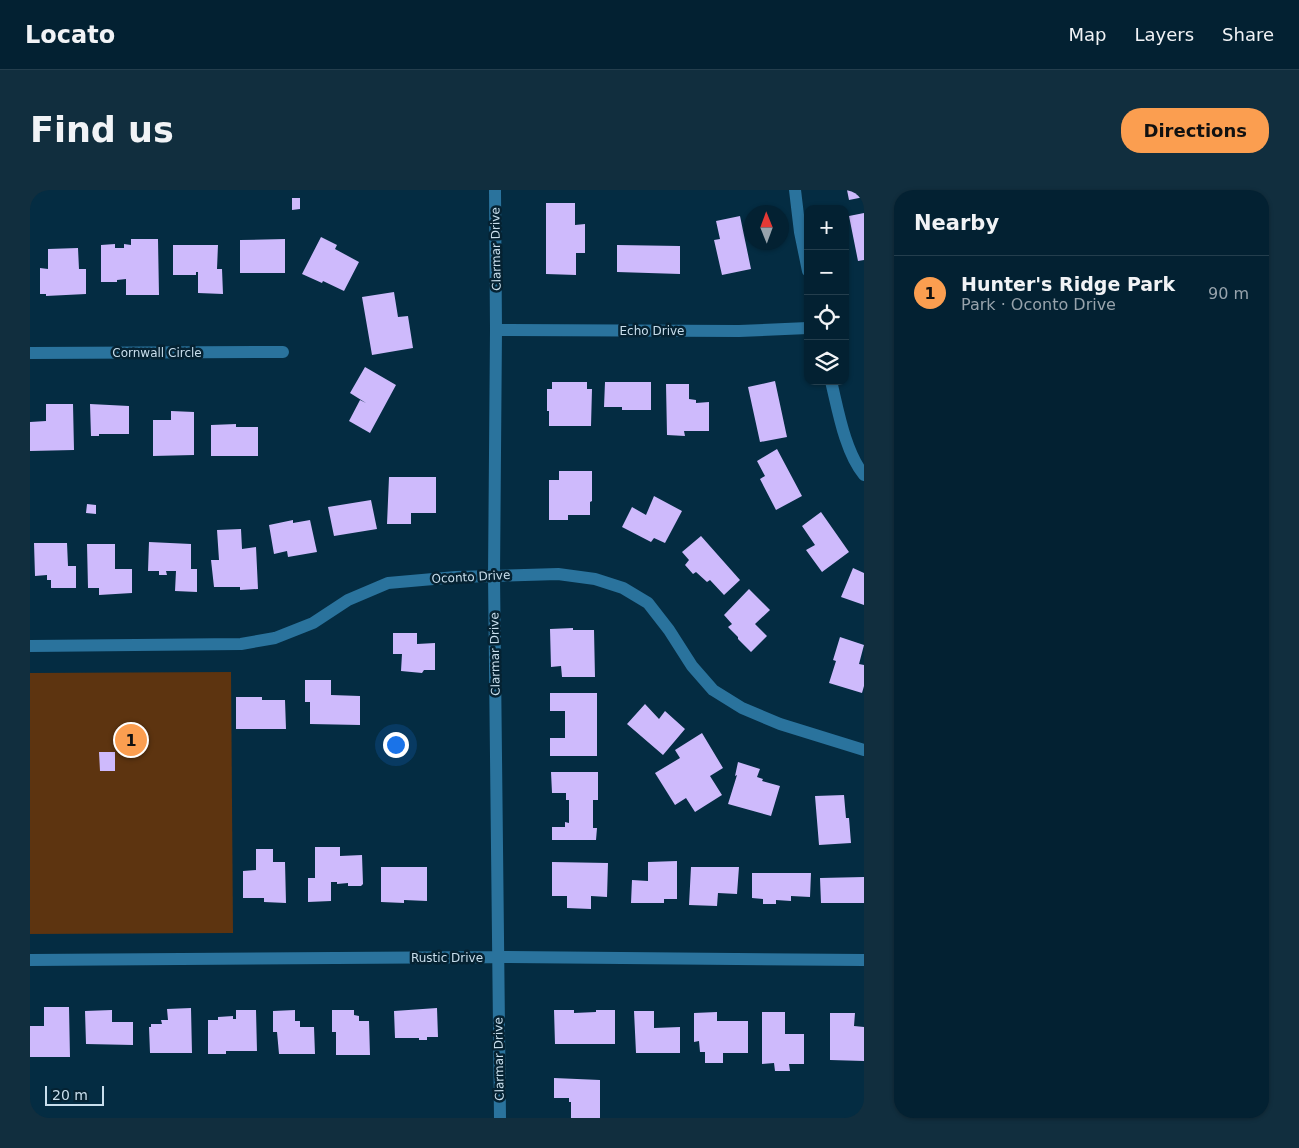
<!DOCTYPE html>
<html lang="en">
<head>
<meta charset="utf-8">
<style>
  body { margin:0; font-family:"DejaVu Sans",sans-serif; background:#112e3e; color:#f1f3f6 }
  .controls { position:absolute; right:15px; top:15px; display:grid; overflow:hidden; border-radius:10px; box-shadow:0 1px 4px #0004 }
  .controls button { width:45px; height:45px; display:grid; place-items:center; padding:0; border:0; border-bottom:1px solid #243e4d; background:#032132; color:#f1f3f6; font:25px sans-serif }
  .compass { position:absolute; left:714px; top:15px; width:45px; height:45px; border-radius:50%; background:#032132; box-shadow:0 1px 4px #0004; rotate:359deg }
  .scale { position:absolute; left:15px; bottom:12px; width:59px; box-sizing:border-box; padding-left:5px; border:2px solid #c9deec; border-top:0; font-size:14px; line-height:18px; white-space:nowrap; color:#c9deec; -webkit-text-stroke:4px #052232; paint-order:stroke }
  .you { position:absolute; left:365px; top:554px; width:18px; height:18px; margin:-12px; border:4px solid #fff; border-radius:50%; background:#1a73e8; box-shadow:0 0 0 8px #1a73e833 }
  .badge { display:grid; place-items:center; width:32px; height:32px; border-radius:50%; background:#fb9e50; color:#111; font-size:16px; font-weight:700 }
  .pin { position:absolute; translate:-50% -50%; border:2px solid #fff; box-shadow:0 1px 5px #0006 }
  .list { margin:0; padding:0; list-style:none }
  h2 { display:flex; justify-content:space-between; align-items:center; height:65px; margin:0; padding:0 20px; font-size:21px }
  h2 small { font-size:16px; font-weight:400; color:#97a3ac }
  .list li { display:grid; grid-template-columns:32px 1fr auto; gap:15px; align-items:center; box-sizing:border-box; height:75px; padding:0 20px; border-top:1px solid #243e4d }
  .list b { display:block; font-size:19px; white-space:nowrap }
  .list p { margin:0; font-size:16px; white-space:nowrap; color:#97a3ac }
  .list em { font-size:16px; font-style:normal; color:#97a3ac }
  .icon { flex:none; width:28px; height:28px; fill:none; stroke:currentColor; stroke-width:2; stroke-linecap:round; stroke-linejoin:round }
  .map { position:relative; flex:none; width:834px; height:928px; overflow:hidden; border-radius:20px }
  header { display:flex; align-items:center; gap:30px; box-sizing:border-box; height:70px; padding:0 25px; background:#032132; border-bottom:1px solid #243e4d }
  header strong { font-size:24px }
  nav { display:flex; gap:28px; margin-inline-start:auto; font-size:18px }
  .intro { display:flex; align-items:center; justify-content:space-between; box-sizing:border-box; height:120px; padding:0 30px }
  h1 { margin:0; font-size:35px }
  .button { padding:12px 22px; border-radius:20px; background:#fb9e50; color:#111; font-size:18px; font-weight:700 }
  main { display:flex; gap:30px; padding:0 30px }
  aside { flex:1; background:#032132; border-radius:20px; box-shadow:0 1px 4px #0004 }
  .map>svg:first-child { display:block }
  .green { fill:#5d3410 }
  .building { fill:#cebafc }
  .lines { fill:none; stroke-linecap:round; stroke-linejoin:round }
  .minor { stroke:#2a739d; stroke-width:12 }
  .labels { text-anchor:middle; stroke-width:5; stroke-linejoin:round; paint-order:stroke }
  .street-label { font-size:12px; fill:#c9deec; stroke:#052232 }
</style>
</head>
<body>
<header>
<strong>Locato</strong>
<nav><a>Map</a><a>Layers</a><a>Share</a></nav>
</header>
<div class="intro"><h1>Find us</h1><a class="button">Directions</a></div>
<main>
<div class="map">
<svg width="834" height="928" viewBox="0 0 834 928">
  <rect width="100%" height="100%" fill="#042c42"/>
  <path class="green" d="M201,482L203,743L0,744V483Z"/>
  <path class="building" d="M817,0H834V7L819,10Z
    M262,8H270V19L262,20Z
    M516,13H545V35L555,34V63H546V85L516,84Z
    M834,23V70L828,71L819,26Z
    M710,26L721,79L692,85L684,50L690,49L686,31Z
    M291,47L307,55L305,59L329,72L314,101L293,91L292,93L272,84Z
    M101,49H128L129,105H96V89L87,90V92H71V55L85,54V58H94V54L101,55Z
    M255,49V83H210V50Z
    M143,55H188L187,79H192L193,104L168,103V82H166V85H143Z
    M587,55L650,56V84L587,82Z
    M48,58L49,79H56V104L16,106V104H10V78L18,79V59Z
    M364,102L368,127L378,126L383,158L342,165L332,107Z
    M335,177L366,195L340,243L319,231L330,210L336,213L320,203Z
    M745,191L757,247L730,252L718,197Z
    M522,192H557V199H562L561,236H519V221H517V199H522Z
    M575,192H621V220H592V217H574Z
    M636,194H659V209L666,210V213L679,212V241H654L655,246L637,245Z
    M16,214H43L44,260L0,261V232L16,231Z
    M60,214L99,216V244H69V246H61Z
    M141,221L164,222V265L123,266V230H141Z
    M206,234V237H228V266H181V235Z
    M747,259L772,306L746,320L730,289L735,286L727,271Z
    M529,281H562V311L560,312V325H538V330H519V290H529Z
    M359,287H406V323H381V334H357Z
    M624,306L652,321L635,353L624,348L621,352L592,337L602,317L616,325Z
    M341,310L347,339L304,346L298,317Z
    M57,314L66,315V324L56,323Z
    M791,322L819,362L792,382L776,360L785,355L772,336Z
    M263,330V333L280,330L287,362L258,367L257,361L244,364L239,335Z
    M211,339L212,359L226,357L228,399L210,400V397H184L181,370H189L187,340Z
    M671,346L710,390L694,405L680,390L677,392L666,382L663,384L655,375L659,370L652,362Z
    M119,352L161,354V379H167V402L145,401L146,381H136L137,385H129V381H118Z
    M4,353H37L38,376H46V398H21V390H17V385L5,386Z
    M57,354H85V379H102V403L69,405V398H58Z
    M823,378L834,383V415L811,407Z
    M719,399L740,420L725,434L737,446L721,462L708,449V447L698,437L702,434L694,425Z
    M543,438V440H564L565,487H532L531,476L521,477L520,439Z
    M363,443H387V454L405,453V480H394L392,483L371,481L372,464H363Z
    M810,447L834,455L829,474L834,475V496L832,503L799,493L806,471L803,470Z
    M275,490H301V505L330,506V535L280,534V512H275Z
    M520,503H567V566H520V548H535V521H520Z
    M206,507H232V510H255L256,539H206Z
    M615,514L629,529L635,521L655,539L633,565L597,534Z
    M672,543L693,578L680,586L692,605L665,622L656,608L645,615L625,583L650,568L645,560Z
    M69,562H85V581H70Z
    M708,572L730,579L727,587L733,589L732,591L750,596L741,626L698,614L707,585L705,586Z
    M521,582H568V610H563V638H567L566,650H522V637H535V632L539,633V610H536V603H522Z
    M814,605L816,628H819L821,653L789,655L785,606Z
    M285,657H310V666L332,665L333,694L331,696H318V693L307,694V692H301V711L278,712V688H285Z
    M226,659H243V672H255L256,713L234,712V708H213V681L226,680Z
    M647,671V709H634V713H601L602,690L618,691V672Z
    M522,672L578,673L577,707L561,706V719L537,718V706H522Z
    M351,677H397V711L374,710V713L351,712Z
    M661,677H709L707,704L688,703L687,716L659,715Z
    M722,683H781L780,707L761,706V711L746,710V714H733V709L722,708Z
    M834,687V713H791L790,688Z
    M14,817H39L40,867H0V836H14Z
    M161,818L162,863H120L119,837H121V834H132L131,830H138L137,819Z
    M407,818L408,847H397V850H389V848H365L364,821Z
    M82,820V832H103V855L56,854L55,821Z
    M206,820H226L227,861H196V864H178V830H188V827L203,826V829H206Z
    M265,820V831H270V837H284L285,864H249L247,842H243V821Z
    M302,820H324V825L329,826V831H339L340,865H306V842H302Z
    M524,820H544V823L566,822V820H585V854H525Z
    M604,821H624V838L650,837V863H606Z
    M687,822V831H718V863H693V873H675V862H670L669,851L664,852V823Z
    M732,822H755V844H774V874H759L760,881H745L744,873L732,874Z
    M800,823H825L824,836L834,837V871L800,870Z
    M524,888L570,890V928H541V912H539V908H524Z"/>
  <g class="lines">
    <path class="minor" d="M465,0L466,140L464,386L470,928
      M765,0L770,42L778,81
      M466,140L709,141L778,138
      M0,163L253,162
      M801,191C808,220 815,262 834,285
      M0,456L211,454L245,448L283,433L318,410L358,393L426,387L528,384L565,389L593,398L618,413L639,440L662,476L683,500L712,518L750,534L834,560
      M0,770L468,767L834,770"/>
  </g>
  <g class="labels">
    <g class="street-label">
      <text transform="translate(466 59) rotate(-91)" y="4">Clarmar Drive</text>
      <text x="622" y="145">Echo Drive</text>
      <text x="127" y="167">Cornwall Circle</text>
      <text transform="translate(441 387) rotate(-3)" y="4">Oconto Drive</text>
      <text transform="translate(465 464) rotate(-91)" y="4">Clarmar Drive</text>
      <text x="417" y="772">Rustic Drive</text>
      <text transform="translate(469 869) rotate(-91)" y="4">Clarmar Drive</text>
    </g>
  </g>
</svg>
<div class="controls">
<button>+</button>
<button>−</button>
<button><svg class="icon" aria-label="locate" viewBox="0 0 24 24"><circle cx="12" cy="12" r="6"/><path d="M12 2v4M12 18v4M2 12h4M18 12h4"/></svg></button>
<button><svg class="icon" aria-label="layers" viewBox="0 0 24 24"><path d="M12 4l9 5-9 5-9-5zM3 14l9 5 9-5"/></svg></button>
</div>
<svg class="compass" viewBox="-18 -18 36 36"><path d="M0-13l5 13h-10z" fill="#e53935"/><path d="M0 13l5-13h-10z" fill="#97a3ac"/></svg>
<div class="scale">20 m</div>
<div class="you"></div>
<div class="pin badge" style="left:101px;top:550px">1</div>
</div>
<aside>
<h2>Nearby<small></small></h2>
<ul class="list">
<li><span class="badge">1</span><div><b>Hunter's Ridge Park</b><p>Park · Oconto Drive</p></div><em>90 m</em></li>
</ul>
</aside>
</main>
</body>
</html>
